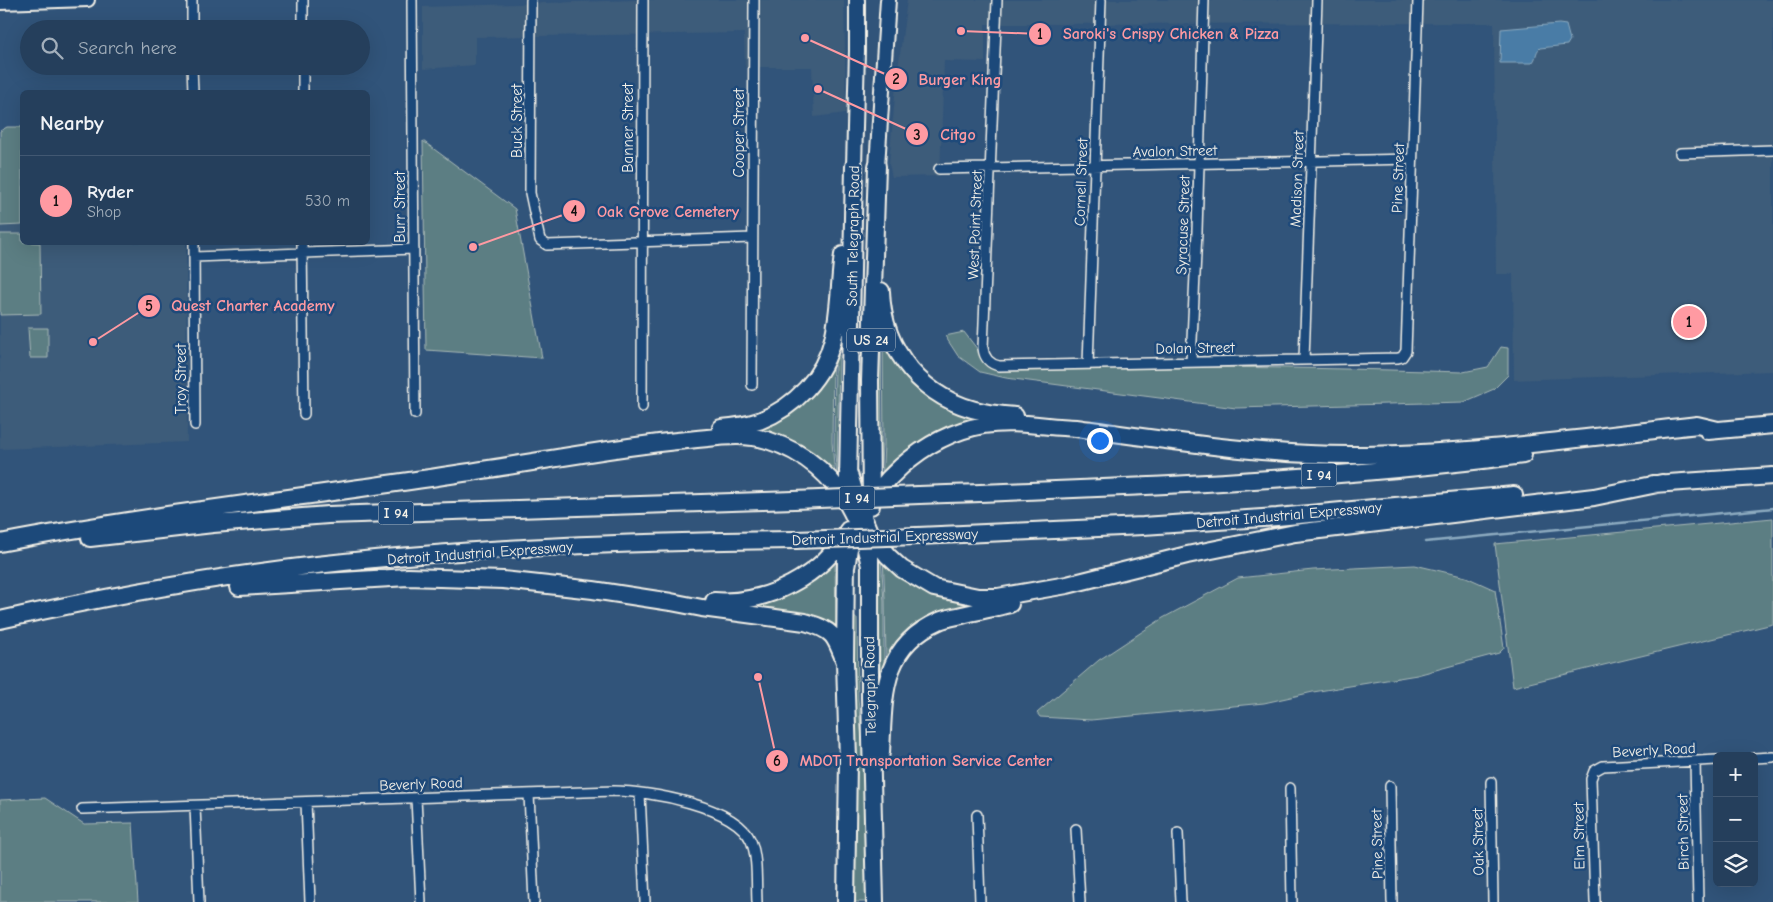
<!DOCTYPE html>
<html lang="en">
<head>
<meta charset="utf-8">
<style>
  body { margin:0; font-family:"Comic Neue",sans-serif; background:#314a65; color:#f1f3f6 }
  .controls { position:absolute; right:15px; bottom:15px; display:grid; overflow:hidden; border-radius:8px; box-shadow:0 5px 20px #0002 }
  .controls button { width:45px; height:45px; display:grid; place-items:center; padding:0; border:0; border-bottom:1px solid #425872; background:#253f5c; color:#f1f3f6; font:25px sans-serif }
  .you { position:absolute; left:1099px; top:440px; width:18px; height:18px; margin:-12px; border:4px solid #fff; border-radius:50%; background:#1a73e8; box-shadow:0 0 0 8px #1a73e833 }
  .badge { display:grid; place-items:center; width:32px; height:32px; border-radius:50%; background:#ff9aa2; color:#111; font-size:16px; font-weight:700 }
  .pin { position:absolute; translate:-50% -50%; border:2px solid #fff; box-shadow:0 1px 5px #0006 }
  .list { margin:0; padding:0; list-style:none }
  h2 { display:flex; justify-content:space-between; align-items:center; height:65px; margin:0; padding:0 20px; font-size:21px }
  h2 small { font-size:16px; font-weight:400; color:#a3afbb }
  .list li { display:grid; grid-template-columns:32px 1fr auto; gap:15px; align-items:center; box-sizing:border-box; height:90px; padding:0 20px; border-top:1px solid #425872 }
  .list b { display:block; font-size:19px; white-space:nowrap }
  .list p { margin:0; font-size:16px; white-space:nowrap; color:#a3afbb }
  .list em { font-size:16px; font-style:normal; color:#a3afbb }
  .icon { flex:none; width:28px; height:28px; fill:none; stroke:currentColor; stroke-width:2; stroke-linecap:round; stroke-linejoin:round }
  .map { position:relative; flex:none; width:1773px; height:902px; overflow:hidden }
  .search { position:absolute; background:#253f5c; box-shadow:0 5px 20px #0002; left:20px; top:20px; width:350px; height:55px; display:flex; align-items:center; gap:12px; box-sizing:border-box; padding:0 18px; border-radius:28px; color:#a3afbb; font-size:19px }
  .panel { position:absolute; background:#253f5c; box-shadow:0 5px 20px #0002; left:20px; top:90px; width:350px; height:155px; border-radius:8px }
  .map>svg:first-child { display:block }
  .built { fill:#3d5c7a }
  .green { fill:#5c7e83; stroke:#a8b8b6 }
  .water { fill:#487ca6; stroke:#8dabc0 }
  .lines { fill:none; stroke-linecap:round; stroke-linejoin:round }
  .stream { stroke:#8dabc0; stroke-width:2.5 }
  .street-casing { stroke:#f4f1e8; stroke-width:12 }
  .secondary-casing { stroke:#f4f1e8; stroke-width:16 }
  .primary-casing { stroke:#f4f1e8; stroke-width:18 }
  .highway-casing { stroke:#f4f1e8; stroke-width:20 }
  .street { stroke:#1f4a7a; stroke-width:9 }
  .secondary { stroke:#1f4a7a; stroke-width:12 }
  .primary { stroke:#1f4a7a; stroke-width:14 }
  .highway { stroke:#1f4a7a; stroke-width:16 }
  .highway-bridge-casing { stroke:#f4f1e8; stroke-width:20; stroke-linecap:butt }
  .highway-bridge { stroke:#1f4a7a; stroke-width:16 }
  .labels { text-anchor:middle; stroke-width:5; stroke-linejoin:round; paint-order:stroke }
  .shield { fill:#1f4a7a; stroke:#b4bfc7; stroke-width:1 }
  .shield-label { font-size:14px; font-weight:bold; fill:#f4f1e8 }
  .street-label { font-size:15px; fill:#f4f1e8; stroke:#1f4a7a }
  .leader { fill:none; stroke:#ff9aa2; stroke-width:2 }
  .callout-dot { fill:#ff9aa2; stroke:#1f4a7a; stroke-width:2 }
  .mark-label { font-size:15px; text-anchor:middle; font-weight:bold; fill:#111 }
  .callout-label { font-size:16px; text-anchor:middle; font-weight:bold; fill:#ff9aa2; stroke:#1f4a7a; stroke-width:5; stroke-linejoin:round; paint-order:stroke }
</style>
</head>
<body>
<div class="map">
<svg width="1773" height="902" viewBox="0 0 1773 902">
  <rect width="100%" height="100%" fill="#31547a"/>
  <filter id="ink" filterUnits="userSpaceOnUse"><feTurbulence type="fractalNoise" baseFrequency=".02" numOctaves="2"/><feDisplacementMap in="SourceGraphic" scale="10" xChannelSelector="R" yChannelSelector="G"/><feConvolveMatrix kernelMatrix="1 2 1 2 8 2 1 2 1" color-interpolation-filters="sRGB"/></filter>
  <g filter="url(#ink)">
    <path class="built" d="M637,0H844L846,113L814,117L812,67H745L744,33L475,37V65L423,69V7Z
      M907,0H1773V371L1514,380L1513,274H1496L1494,23L985,24V62L944,61L940,176L892,177L889,164L896,85Z
      M22,220V242L186,243L187,442L0,449V221Z"/>
    <path class="green" d="M7,127H22V225L0,226V131Z
      M423,141L515,209L542,358L426,350Z
      M0,234H22V242L40,243L41,314L0,315Z
      M28,328H48V358H30Z
      M878,330H881L885,333L881,335L882,445L880,483Z
      M964,332L992,368C1050,371 1108,367 1167,367C1266,367 1364,369 1463,372L1488,367L1501,347L1508,348V375L1494,389L1464,402L1236,408L1006,378L980,372L958,356L945,336Z
      M883,336L892,349L981,421L882,481L884,445Z
      M833,354L839,355L837,477L834,446L835,358Z
      M833,359L832,442L835,477L753,427Z
      M1773,518V624L1513,687L1495,544Z
      M881,557L884,602V663L888,665L886,672L880,671L879,559Z
      M883,557L942,597L970,605L969,608L886,662L885,599Z
      M835,561L836,627L828,623L755,610L754,605Z
      M1415,565L1466,577L1495,590L1504,648L1499,653L1417,675L1313,692L1264,703L1091,720L1040,717L1037,713L1099,660L1163,618L1238,578L1313,570Z
      M853,618H857L858,699L866,777L867,902H853Z
      M45,798L84,824L133,823L138,902H0V800Z"/>
    <path class="water" d="M1559,24L1566,25L1570,40L1567,45L1540,48C1535,52 1537,58 1532,63H1500L1501,29Z"/>
    <g class="lines">
      <path class="stream" d="M1425,542L1773,508"/>
      <g class="street-casing">
        <path id="street" d="M192,0V29
          M303,0V29
          M412,0L415,414
          M531,0L530,193L540,240L547,245L752,238
          M997,0L983,348C984,358 990,364 999,366L1398,358L1402,357L1406,351L1418,0
          M192,66L193,92
          M303,92V66
          M1680,153L1773,150
          M939,169L1412,159
          M194,242L195,425
          M302,242L304,414
          M194,257L414,249
          M1304,360L1317,0
          M1191,362L1197,231L1204,0
          M1088,364L1101,0
          M752,385L754,0
          M642,407L643,0
          M1754,758L1773,757
          M1695,761L1698,902
          M1491,782L1493,902
          M1390,786L1392,902
          M1290,788L1292,902
          M640,793L645,902
          M529,794L534,902
          M416,798L421,902
          M306,802L310,902
          M195,806L199,902
          M82,809L614,791C649,791 736,806 751,841C758,858 756,883 757,902
          M977,815L980,902
          M1076,829L1080,902
          M1178,833L1181,902
          M1595,902L1591,779L1594,771L1603,766L1717,760"/>
      </g>
      <g class="secondary-casing">
        <path id="secondary" d="M0,3L88,0"/>
      </g>
      <g class="primary-casing">
        <path id="primary" d="M854,166L857,51V0
          M877,166L888,0"/>
      </g>
      <g class="highway-casing">
        <path id="highway" d="M881,291C883,352 924,400 984,412C994,414 1005,415 1015,416
          M721,428C734,427 747,425 759,421C795,407 824,377 833,339C840,312 839,283 843,255
          M1708,431L1773,425
          M848,471L860,510L870,534L888,556L902,569L934,588L978,597H998L1067,585L1187,555L1295,533L1594,497L1662,483
          M848,480L854,166
          M1653,484L1773,476
          M919,495C1121,488 1323,481 1523,455
          M871,506L870,381L877,166
          M918,536L1143,526L1277,517L1514,495
          M90,538L213,524L328,515L794,500
          M0,543C162,512 326,495 489,469C555,459 621,446 687,440C714,438 741,432 767,440C828,459 858,507 870,566
          M870,555V697L875,902
          M846,567C848,559 848,551 850,544C869,485 923,436 984,425C1014,420 1045,427 1076,428C1167,440 1258,455 1350,455C1466,455 1582,438 1697,425L1718,430
          M239,587L408,577L503,580L593,590L671,602L702,608L805,622C833,630 835,635 845,662
          M714,601C766,605 823,576 848,530
          M0,620C104,597 211,577 317,565C475,547 636,542 795,540
          M881,753C884,698 880,647 939,621C946,618 954,617 962,615C978,611 994,608 1010,604
          M846,902L848,760L845,662L846,557"/>
      </g>
      <use href="#street" class="street"/>
      <use href="#secondary" class="secondary"/>
      <use href="#primary" class="primary"/>
      <use href="#highway" class="highway"/>
      <g class="highway-bridge-casing">
        <path id="highway-bridge" d="M794,500L919,495
          M795,540L918,536"/>
      </g>
      <use href="#highway-bridge" class="highway-bridge"/>
    </g>
  </g>
  <g class="labels">
    <g class="shield">
      <rect x="847" y="328.5" width="48" height="23" rx="4"/>
      <rect x="1301.5" y="463.5" width="35" height="23" rx="4"/>
      <rect x="839.5" y="486.5" width="35" height="23" rx="4"/>
      <rect x="378.5" y="501.5" width="35" height="23" rx="4"/>
    </g>
    <g class="shield-label">
      <text x="871" y="345">US 24</text>
      <text x="1319" y="480">I 94</text>
      <text x="857" y="503">I 94</text>
      <text x="396" y="518">I 94</text>
    </g>
    <g class="street-label">
      <text transform="translate(517 121) rotate(-90)" y="5">Buck Street</text>
      <text transform="translate(628 128) rotate(-90)" y="5">Banner Street</text>
      <text transform="translate(739 133) rotate(-90)" y="5">Cooper Street</text>
      <text transform="translate(1175 151) rotate(-1)" y="5">Avalon Street</text>
      <text transform="translate(1398 178) rotate(-88)" y="5">Pine Street</text>
      <text transform="translate(1297 179) rotate(-88)" y="5">Madison Street</text>
      <text transform="translate(1081 182) rotate(-88)" y="5">Cornell Street</text>
      <text transform="translate(400 207) rotate(-90)" y="5">Burr Street</text>
      <text transform="translate(975 225) rotate(-88)" y="5">West Point Street</text>
      <text transform="translate(1183 225) rotate(-88)" y="5">Syracuse Street</text>
      <text transform="translate(853 236) rotate(-89)" y="5">South Telegraph Road</text>
      <text transform="translate(1195 348) rotate(-1)" y="5">Dolan Street</text>
      <text transform="translate(181 379) rotate(-90)" y="5">Troy Street</text>
      <text transform="translate(1289 515) rotate(-5)" y="5">Detroit Industrial Expressway</text>
      <text transform="translate(885 537) rotate(-2)" y="5">Detroit Industrial Expressway</text>
      <text transform="translate(480 553) rotate(-4)" y="5">Detroit Industrial Expressway</text>
      <text transform="translate(870 686) rotate(-91)" y="5">Telegraph Road</text>
      <text transform="translate(1654 750) rotate(-3)" y="5">Beverly Road</text>
      <text transform="translate(421 784) rotate(-2)" y="5">Beverly Road</text>
      <text transform="translate(1683 832) rotate(-91)" y="5">Birch Street</text>
      <text transform="translate(1579 836) rotate(-91)" y="5">Elm Street</text>
      <text transform="translate(1478 842) rotate(-91)" y="5">Oak Street</text>
      <text transform="translate(1377 844) rotate(-91)" y="5">Pine Street</text>
    </g>
  </g>
  <path class="leader" d="M961 31L1040 34M805 38L896 79M818 89L917 134M473 247L574 211M93 342L149 306M758 677L777 761"/>
  <g class="callout-dot">
    <circle cx="961" cy="31" r="5"/>
    <circle cx="805" cy="38" r="5"/>
    <circle cx="818" cy="89" r="5"/>
    <circle cx="473" cy="247" r="5"/>
    <circle cx="93" cy="342" r="5"/>
    <circle cx="758" cy="677" r="5"/>
    <circle cx="1040" cy="34" r="12"/>
    <circle cx="896" cy="79" r="12"/>
    <circle cx="917" cy="134" r="12"/>
    <circle cx="574" cy="211" r="12"/>
    <circle cx="149" cy="306" r="12"/>
    <circle cx="777" cy="761" r="12"/>
  </g>
  <g class="mark-label">
    <text x="1040" y="39">1</text>
    <text x="896" y="84">2</text>
    <text x="917" y="140">3</text>
    <text x="574" y="216">4</text>
    <text x="149" y="311">5</text>
    <text x="777" y="766">6</text>
  </g>
  <g class="callout-label">
    <text x="1171" y="39">Saroki's Crispy Chicken &amp; Pizza</text>
    <text x="960" y="85">Burger King</text>
    <text x="958" y="140">Citgo</text>
    <text x="668" y="217">Oak Grove Cemetery</text>
    <text x="253" y="311">Quest Charter Academy</text>
    <text x="926" y="766">MDOT Transportation Service Center</text>
  </g>
</svg>
<div class="controls">
<button>+</button>
<button>−</button>
<button><svg class="icon" aria-label="layers" viewBox="0 0 24 24"><path d="M12 4l9 5-9 5-9-5zM3 14l9 5 9-5"/></svg></button>
</div>
<div class="you"></div>
<div class="pin badge" style="left:1689px;top:322px">1</div>
<div class="search"><svg class="icon" aria-label="search" viewBox="0 0 24 24"><circle cx="10" cy="10" r="6"/><path d="M15 15l6 6"/></svg>Search here</div>
<section class="panel">
<h2>Nearby<small></small></h2>
<ul class="list">
<li><span class="badge">1</span><div><b>Ryder</b><p>Shop</p></div><em>530 m</em></li>
</ul>
</section>
</div>
</body>
</html>
